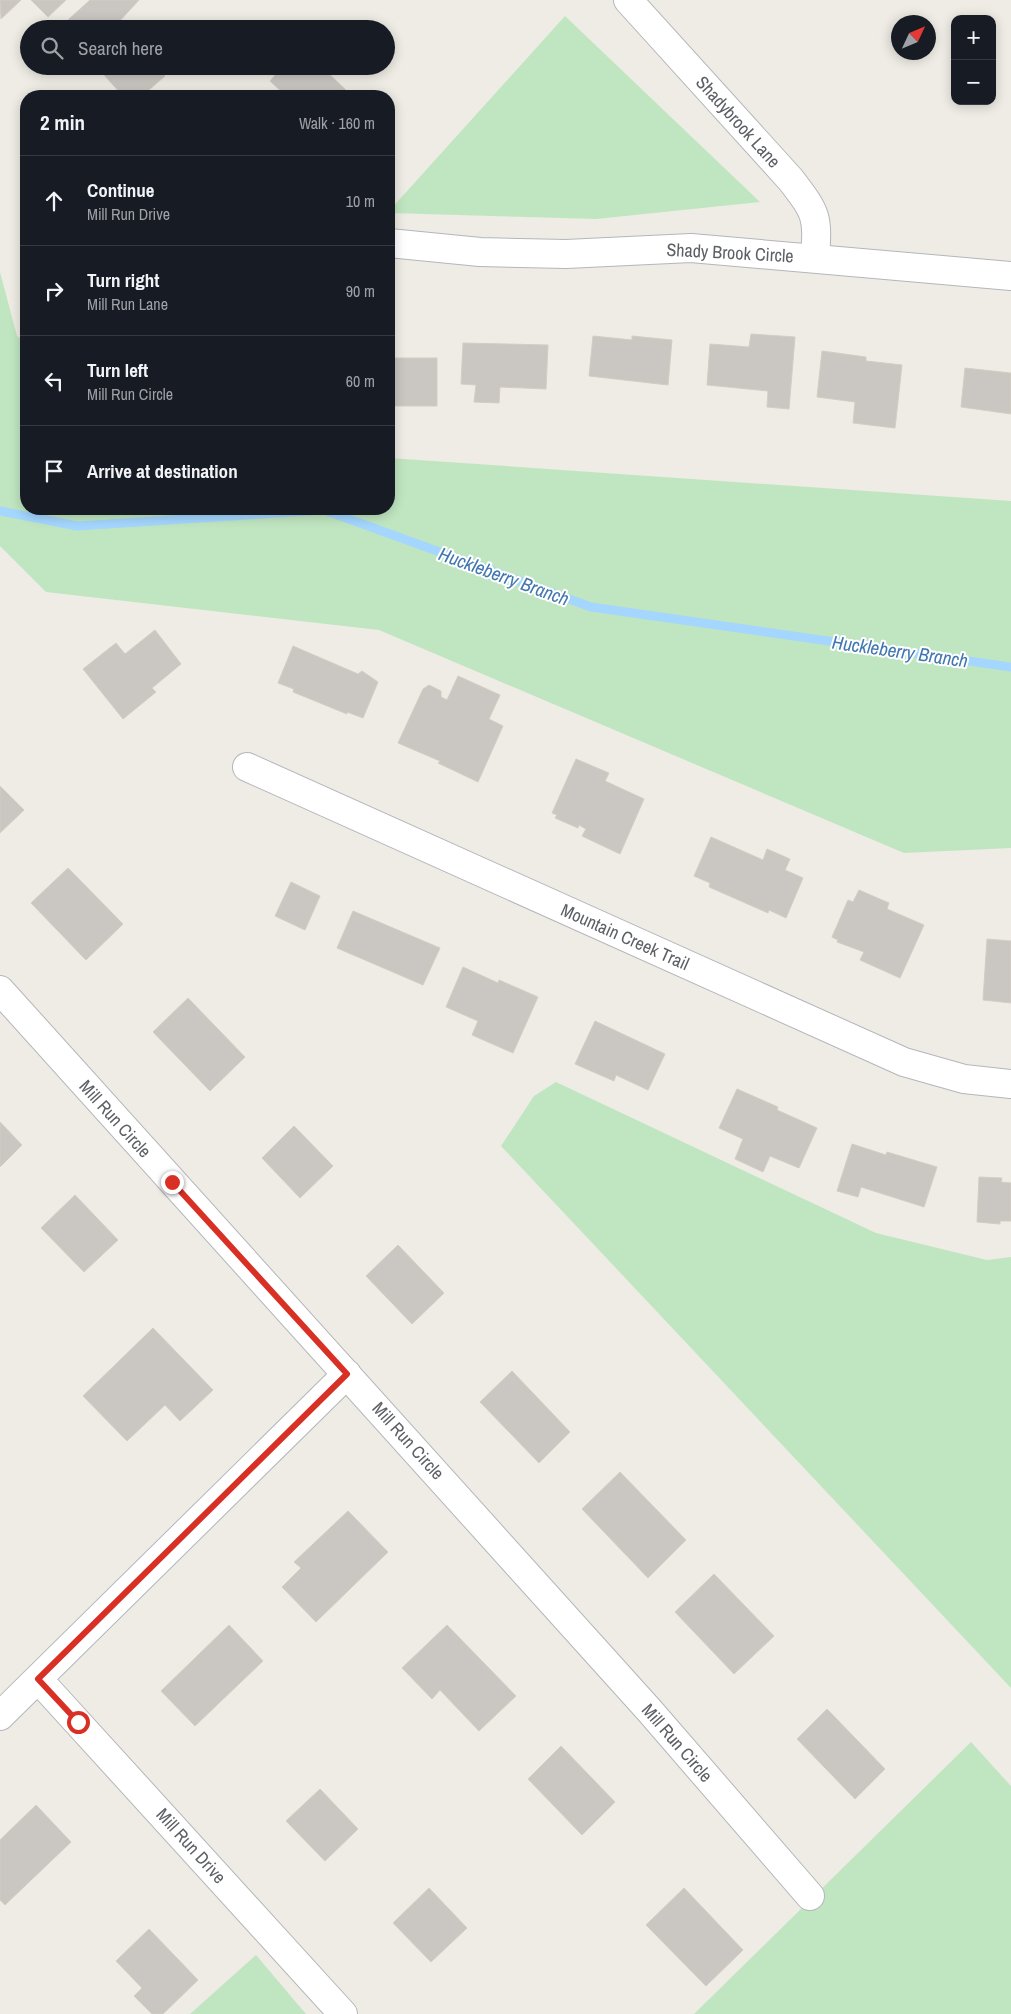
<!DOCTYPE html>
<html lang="en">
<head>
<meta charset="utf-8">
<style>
  body { margin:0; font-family:"Archivo Narrow",sans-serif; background:#20242c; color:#f1f3f6 }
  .controls { position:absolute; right:15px; top:15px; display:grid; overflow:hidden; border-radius:10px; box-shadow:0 2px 12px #0003 }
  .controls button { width:45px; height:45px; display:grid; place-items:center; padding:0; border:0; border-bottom:1px solid #363941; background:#171b24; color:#f1f3f6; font:25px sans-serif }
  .compass { position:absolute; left:891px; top:15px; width:45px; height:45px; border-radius:50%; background:#171b24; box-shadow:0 2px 12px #0003; rotate:46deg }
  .stop { position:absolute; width:15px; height:15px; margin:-11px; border:4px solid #d93025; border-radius:50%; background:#fff }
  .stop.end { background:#d93025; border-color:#fff; box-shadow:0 1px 5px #0008 }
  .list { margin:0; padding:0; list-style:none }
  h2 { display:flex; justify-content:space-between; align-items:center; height:65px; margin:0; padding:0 20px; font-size:21px }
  h2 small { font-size:16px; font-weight:400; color:#9ea1a6 }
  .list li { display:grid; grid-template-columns:32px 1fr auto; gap:15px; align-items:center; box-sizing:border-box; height:90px; padding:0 20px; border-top:1px solid #363941 }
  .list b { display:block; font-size:19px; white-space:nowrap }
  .list p { margin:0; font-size:16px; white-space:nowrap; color:#9ea1a6 }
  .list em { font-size:16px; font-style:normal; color:#9ea1a6 }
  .icon { flex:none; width:28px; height:28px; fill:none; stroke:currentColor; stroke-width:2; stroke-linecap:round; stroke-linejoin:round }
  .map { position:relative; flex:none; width:1011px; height:2014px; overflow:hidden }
  .search { position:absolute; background:#171b24; box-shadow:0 2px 12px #0003; left:20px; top:20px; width:375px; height:55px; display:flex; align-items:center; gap:12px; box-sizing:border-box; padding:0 18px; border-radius:28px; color:#9ea1a6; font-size:19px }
  .panel { position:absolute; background:#171b24; box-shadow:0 2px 12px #0003; left:20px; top:90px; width:375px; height:425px; border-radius:20px }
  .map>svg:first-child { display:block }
  .green { fill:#c0e6c1 }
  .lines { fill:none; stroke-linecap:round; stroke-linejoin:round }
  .stream { stroke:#a4d6fe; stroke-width:9 }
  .building { fill:#cac6c1; stroke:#d3cec2 }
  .minor-casing { stroke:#b4b6bb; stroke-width:30 }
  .minor { stroke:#fff; stroke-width:28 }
  .route { stroke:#d93025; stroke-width:6 }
  .labels { text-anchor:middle; stroke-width:4; stroke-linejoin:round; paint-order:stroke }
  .street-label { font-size:18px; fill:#5c5f64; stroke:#fff }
  .water-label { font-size:19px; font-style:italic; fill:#4176b0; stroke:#fff }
</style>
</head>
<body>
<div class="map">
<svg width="1011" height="2014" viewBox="0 0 1011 2014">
  <rect width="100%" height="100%" fill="#eeece4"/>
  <path class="green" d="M565,16L760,202L596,219L389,213V211Z
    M0,272L17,336L26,343V509H389V458L1011,501V848L904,853L379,630L46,592L0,546Z
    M556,1082L876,1233L987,1260L1011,1257V1688L501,1146L534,1096Z
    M971,1742L1011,1786V2014H694Z
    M256,1955L306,2014H190Z"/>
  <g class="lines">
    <path class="stream" d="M0,511L77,526L324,510L591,607L1011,667"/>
  </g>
  <path class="building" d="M0,0H21L1,19Z
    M31,0H66L48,17Z
    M90,0H139L117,24L122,29H58Z
    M96,66H156L165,76L142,96H123Z
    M283,66H321L352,96H279L282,92L270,81Z
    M751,334L795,337L789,409L767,407L768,391L707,385L710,344L749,347Z
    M593,336L632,340V336L672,340L668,385L589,376Z
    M463,343L548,345L546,389L500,387L499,403L474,402L476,385L461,384Z
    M822,351L866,357V361L902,365L895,428L853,423L855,402L817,397Z
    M393,358H437V406H389V364H393Z
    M965,368L1011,373V414L961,407Z
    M155,630L181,664L152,688L156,692L123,719L83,669L116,643L125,654Z
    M293,646L358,674L362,671L378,682L363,718L347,712V714L293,692L294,689L278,683Z
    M458,676L500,695L489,719L503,726L478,782L438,763L440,761L398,743L423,689L429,685L441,691V697L447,700Z
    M576,759L609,773L605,781L644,799L620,854L582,836L586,829L579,825L578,828L555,818L557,815L552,813Z
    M0,786L24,810L0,833Z
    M711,837L763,860L767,849L790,859L785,870L803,878L786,918L769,910L768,913L709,887L710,883L694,876Z
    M68,868L123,924L86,960L31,903Z
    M291,882L320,896L305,930L275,916Z
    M859,890L889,903L887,909L924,925L900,978L860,960L864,952L837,942L838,940L832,937L848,900L853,902Z
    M353,911L440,948L423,985L337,948Z
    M987,939L1011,941V1003L983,1000Z
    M463,967L498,983L499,980L538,997L513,1053L472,1035L478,1021L446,1007Z
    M188,998L245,1057L210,1091L153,1032Z
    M595,1021L665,1054L648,1090L616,1075L614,1081L575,1064Z
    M737,1089L778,1107L777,1110L817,1128L799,1168L770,1156L763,1172L735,1159L743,1139L719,1128Z
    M0,1122L22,1145L0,1167Z
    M294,1126L333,1166L300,1198L262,1158Z
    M852,1144L886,1155L887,1152L937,1167L924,1207L861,1187L858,1197L837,1191Z
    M979,1177L1002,1178L1001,1182L1011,1183V1221H1000V1224L977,1222Z
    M75,1195L118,1240L84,1272L41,1228Z
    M398,1245L444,1293L412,1324L366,1276Z
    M153,1328L213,1390L180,1421L165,1405L127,1441L83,1396Z
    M512,1371L570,1432L539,1463L480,1402Z
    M620,1472L686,1540L648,1578L582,1509Z
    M348,1511L388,1552L316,1622L282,1587L301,1568L294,1562Z
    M714,1574L774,1636L734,1674L675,1612Z
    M229,1625L263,1661L195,1726L161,1691Z
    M447,1625L516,1696L479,1731L440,1690L432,1699L402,1668Z
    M827,1709L885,1769L855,1799L797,1739Z
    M561,1746L615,1802L582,1835L528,1779Z
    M320,1789L358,1829L325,1861L286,1821Z
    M36,1805L71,1842L5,1905L0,1900V1840Z
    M429,1888L467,1928L431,1962L393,1923Z
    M684,1888L743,1950L706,1986L646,1925Z
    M149,1929L198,1980L163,2014H152L134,1996L142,1988L116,1961Z"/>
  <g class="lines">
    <g class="minor-casing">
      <path id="minor" d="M628,0L791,180C817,214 818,216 815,258
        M389,243L480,252L566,254L691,248L1011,276
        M247,767L904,1062L964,1079L1011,1084
        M0,990L649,1710L810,1896
        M38,1679L343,2014
        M0,1716L347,1374"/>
    </g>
    <use href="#minor" class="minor"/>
  </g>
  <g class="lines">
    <path class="route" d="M78,1722L38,1679L347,1374L172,1182"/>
  </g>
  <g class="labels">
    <g class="street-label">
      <text transform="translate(738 122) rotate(48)" y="6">Shadybrook Lane</text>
      <text transform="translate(730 253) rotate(3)" y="6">Shady Brook Circle</text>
      <text transform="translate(625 937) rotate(24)" y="6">Mountain Creek Trail</text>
      <text transform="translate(115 1119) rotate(48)" y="6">Mill Run Circle</text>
      <text transform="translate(408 1441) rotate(48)" y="6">Mill Run Circle</text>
      <text transform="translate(677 1743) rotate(49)" y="6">Mill Run Circle</text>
      <text transform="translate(191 1846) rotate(48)" y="6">Mill Run Drive</text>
    </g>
    <g class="water-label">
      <text transform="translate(504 576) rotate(20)" y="7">Huckleberry Branch</text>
      <text transform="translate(900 651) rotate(8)" y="7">Huckleberry Branch</text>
    </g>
  </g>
</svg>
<div class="controls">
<button>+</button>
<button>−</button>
</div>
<svg class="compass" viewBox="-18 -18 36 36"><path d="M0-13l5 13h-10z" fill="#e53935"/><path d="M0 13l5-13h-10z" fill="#9ea1a6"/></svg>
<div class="stop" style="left:78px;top:1722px"></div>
<div class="stop end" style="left:172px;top:1182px"></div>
<div class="search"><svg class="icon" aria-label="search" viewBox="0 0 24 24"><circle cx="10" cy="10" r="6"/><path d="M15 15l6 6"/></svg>Search here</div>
<section class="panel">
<h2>2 min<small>Walk · 160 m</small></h2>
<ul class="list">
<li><svg class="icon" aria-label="ahead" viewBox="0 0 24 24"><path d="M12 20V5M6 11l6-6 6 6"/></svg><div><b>Continue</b><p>Mill Run Drive</p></div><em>10 m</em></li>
<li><svg class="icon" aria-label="right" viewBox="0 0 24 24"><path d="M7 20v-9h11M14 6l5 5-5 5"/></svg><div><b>Turn right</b><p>Mill Run Lane</p></div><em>90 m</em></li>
<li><svg class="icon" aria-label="left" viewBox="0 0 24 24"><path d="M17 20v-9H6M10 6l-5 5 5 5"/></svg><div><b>Turn left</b><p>Mill Run Circle</p></div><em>60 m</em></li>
<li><svg class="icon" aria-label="arrive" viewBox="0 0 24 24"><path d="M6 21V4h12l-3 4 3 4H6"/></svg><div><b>Arrive at destination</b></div></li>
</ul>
</section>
</div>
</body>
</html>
